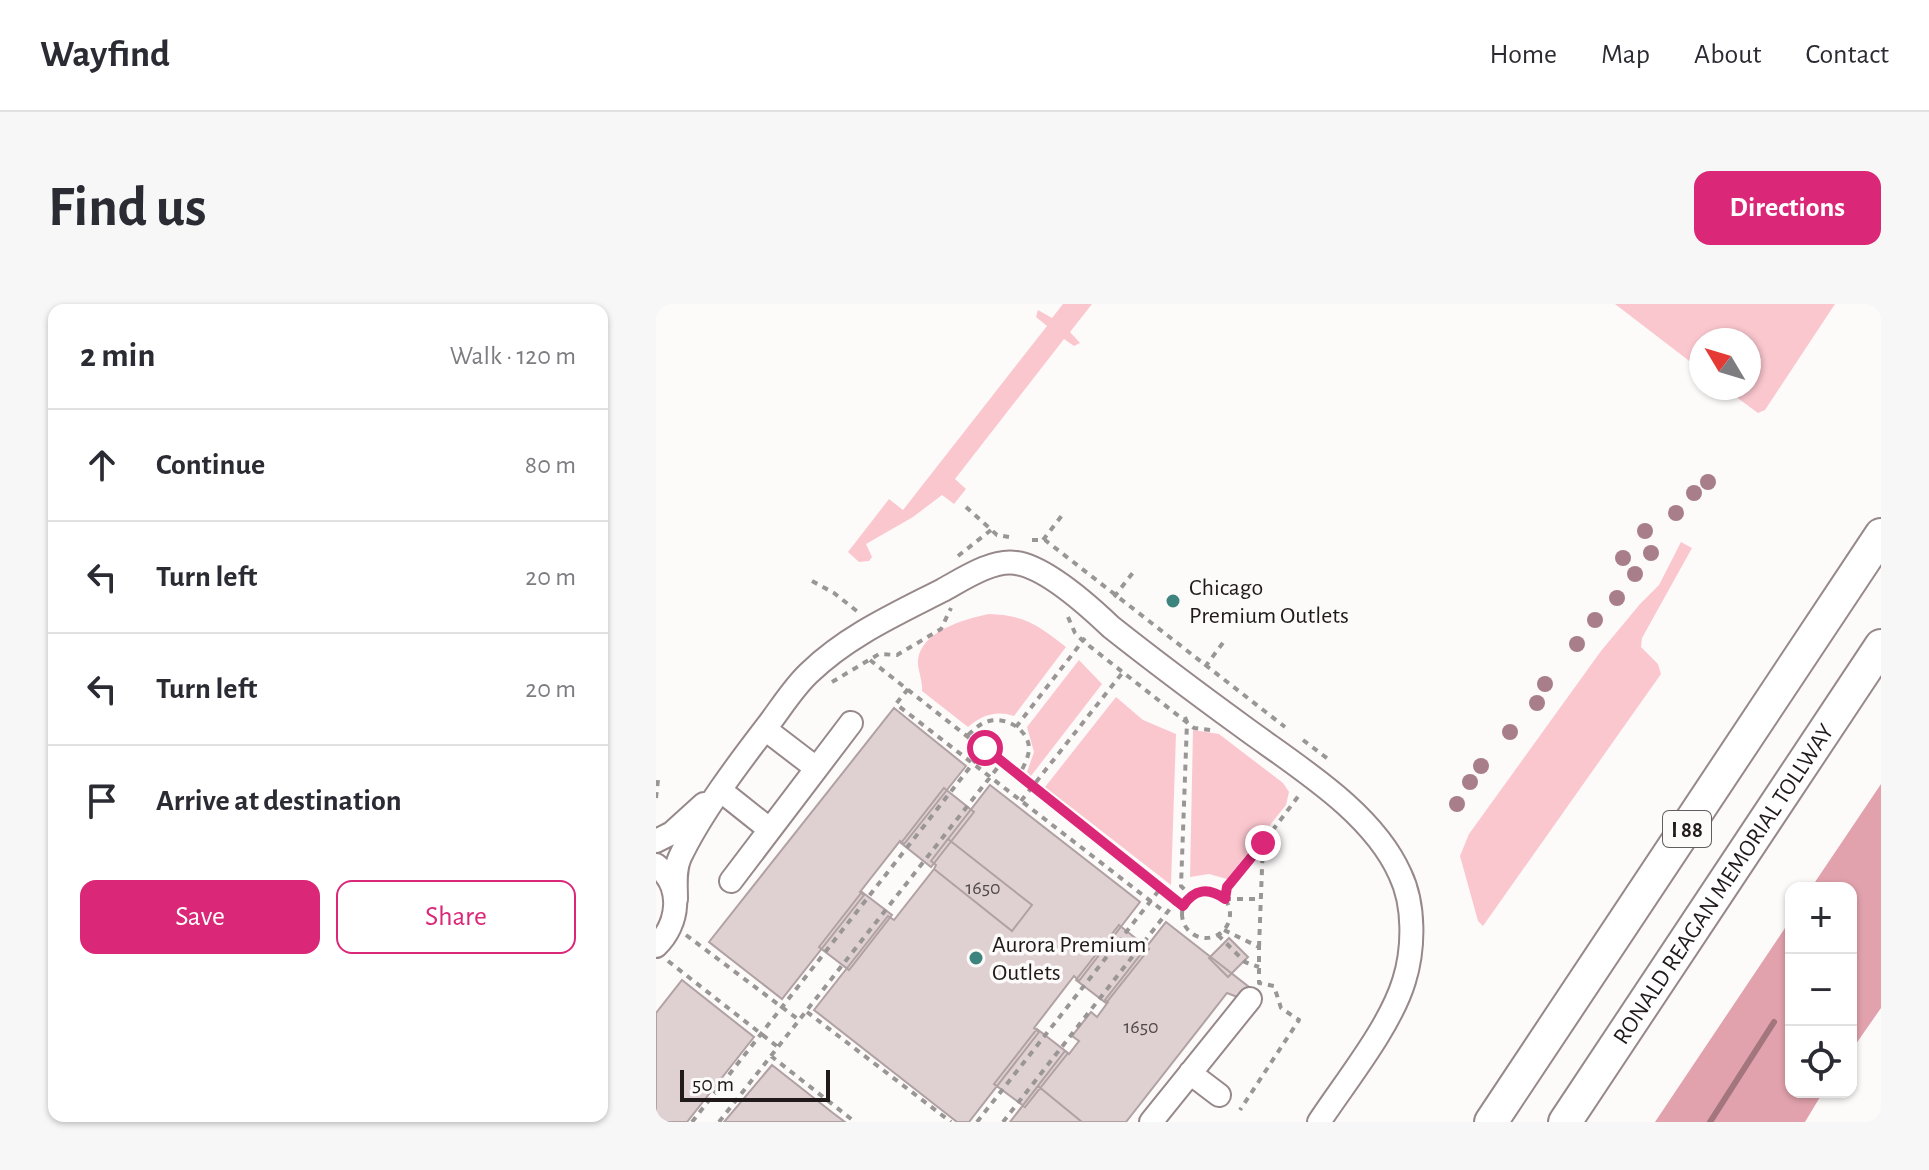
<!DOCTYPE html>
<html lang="en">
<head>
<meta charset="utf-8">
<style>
  body { margin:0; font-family:"Alegreya Sans",sans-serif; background:#f7f7f7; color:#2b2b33 }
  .controls { position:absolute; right:24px; bottom:24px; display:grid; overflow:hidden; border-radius:16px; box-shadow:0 2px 6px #0004 }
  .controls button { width:72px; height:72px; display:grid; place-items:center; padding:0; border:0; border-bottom:2px solid #e1e1e2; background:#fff; color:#2b2b33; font:40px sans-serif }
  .compass { position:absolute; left:1033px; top:24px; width:72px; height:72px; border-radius:50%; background:#fff; box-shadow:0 2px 6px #0004; rotate:308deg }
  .scale { position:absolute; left:24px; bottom:20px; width:150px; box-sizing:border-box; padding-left:8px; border:4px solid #201a1b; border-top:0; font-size:22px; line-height:28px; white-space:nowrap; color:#201a1b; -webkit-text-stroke:6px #fdfafa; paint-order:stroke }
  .stop { position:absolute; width:24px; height:24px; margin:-18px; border:6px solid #db2777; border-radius:50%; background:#fff }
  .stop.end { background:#db2777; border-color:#fff; box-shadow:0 2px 8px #0008 }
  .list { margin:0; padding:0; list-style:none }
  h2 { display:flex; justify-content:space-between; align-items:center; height:104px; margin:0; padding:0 32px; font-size:34px }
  h2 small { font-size:26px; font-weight:400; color:#7c7c81 }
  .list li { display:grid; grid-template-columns:52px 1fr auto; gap:24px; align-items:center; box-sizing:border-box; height:112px; padding:0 32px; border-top:2px solid #e1e1e2 }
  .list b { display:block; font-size:30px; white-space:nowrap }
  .list em { font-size:26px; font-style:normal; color:#7c7c81 }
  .actions { display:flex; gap:16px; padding:24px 32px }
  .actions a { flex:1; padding:18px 0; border:2px solid #db2777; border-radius:16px; text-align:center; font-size:28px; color:#db2777 }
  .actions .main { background:#db2777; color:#fff }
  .icon { flex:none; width:44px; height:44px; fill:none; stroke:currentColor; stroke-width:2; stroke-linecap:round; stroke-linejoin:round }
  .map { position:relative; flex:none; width:1225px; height:818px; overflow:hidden; border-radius:16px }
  header { display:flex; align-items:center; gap:48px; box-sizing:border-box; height:112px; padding:0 40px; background:#fff; border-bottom:2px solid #e1e1e2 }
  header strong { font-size:38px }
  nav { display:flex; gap:44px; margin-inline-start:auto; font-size:28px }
  .intro { display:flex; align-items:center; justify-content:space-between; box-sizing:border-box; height:192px; padding:0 48px }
  h1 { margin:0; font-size:56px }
  .button { padding:20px 36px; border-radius:16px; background:#db2777; color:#fff; font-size:28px; font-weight:700 }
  main { display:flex; gap:48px; padding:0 48px }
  aside { flex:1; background:#fff; border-radius:16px; box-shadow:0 2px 6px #0004 }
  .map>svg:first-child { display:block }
  .green { fill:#fbc7cf }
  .forest { fill:#e1a2ad }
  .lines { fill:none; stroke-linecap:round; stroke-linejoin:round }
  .stream { stroke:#a3757d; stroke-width:6 }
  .building { fill:#dfd0d2; stroke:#b0a1a3; stroke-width:2 }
  .minor-casing { stroke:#97898a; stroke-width:26 }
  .highway-casing { stroke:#97898a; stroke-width:36 }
  .path { stroke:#9a9696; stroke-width:4; stroke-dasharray:6 6; stroke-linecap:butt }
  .minor { stroke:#fff; stroke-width:22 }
  .highway { stroke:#fff; stroke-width:32 }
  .tree { fill:#a87e8a }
  .route { stroke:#db2777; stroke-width:10 }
  .poi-dot { fill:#3d847e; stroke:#fdfafa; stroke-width:3 }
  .labels { text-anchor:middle; stroke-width:7; stroke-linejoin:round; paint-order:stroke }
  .number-label { font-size:20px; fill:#504849 }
  .shield { fill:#fdfafa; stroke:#625d5e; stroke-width:2 }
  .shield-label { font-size:22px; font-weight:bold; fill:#201a1b }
  .poi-label { font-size:24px; fill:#201a1b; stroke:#fdfafa; text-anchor:start }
  .street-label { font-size:24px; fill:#201a1b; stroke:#fdfafa }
</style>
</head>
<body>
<header>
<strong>Wayfind</strong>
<nav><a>Home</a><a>Map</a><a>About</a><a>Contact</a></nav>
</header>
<div class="intro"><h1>Find us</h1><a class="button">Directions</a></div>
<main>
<aside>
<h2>2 min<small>Walk · 120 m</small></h2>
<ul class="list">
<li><svg class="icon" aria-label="ahead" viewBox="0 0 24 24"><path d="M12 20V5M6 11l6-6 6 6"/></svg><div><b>Continue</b></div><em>80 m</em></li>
<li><svg class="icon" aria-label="left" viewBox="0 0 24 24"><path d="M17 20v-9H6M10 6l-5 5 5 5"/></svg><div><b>Turn left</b></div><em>20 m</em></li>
<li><svg class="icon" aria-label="left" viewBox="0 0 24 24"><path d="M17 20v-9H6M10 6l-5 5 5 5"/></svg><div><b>Turn left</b></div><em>20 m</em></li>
<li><svg class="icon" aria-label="arrive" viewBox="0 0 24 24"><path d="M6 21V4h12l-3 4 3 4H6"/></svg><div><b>Arrive at destination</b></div></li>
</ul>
<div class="actions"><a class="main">Save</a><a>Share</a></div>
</aside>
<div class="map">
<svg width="1225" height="818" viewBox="0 0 1225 818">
  <rect width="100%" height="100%" fill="#fdfafa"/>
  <path class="green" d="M407,0H436L414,28L424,39L418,42L408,35L299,175L310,185L298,200L286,191L257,213L210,240L216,253L213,257L203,258L192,248L233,195L247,206L391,22L380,13L382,6L396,14Z
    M959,0H1179L1109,106L1102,109L1068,84H1093V36H1045V66Z
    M1025,238L1036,244L986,334L985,343L1002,360L1005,370L827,622L822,617L804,552L813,530L945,347L984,300L1003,281Z
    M333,310C369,311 383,322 410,343L358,412C340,406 326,411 312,423L266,387C267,376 261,365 262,356C265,327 309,315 333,310Z
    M423,356L446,380L375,472L371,468L378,448L371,423Z
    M460,393L487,416L520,430L515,581L389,483Z
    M537,426L563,430L627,479L633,488L630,501L571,575L553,570L534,573Z"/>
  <path class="forest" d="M1225,480V704L1195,747V584H1155Z
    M1135,615V788H1167L1149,818H999Z"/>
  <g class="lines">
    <path class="stream" d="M1054,818L1118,718"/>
  </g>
  <path class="building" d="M238,404L310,462L248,540L244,537L204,588L208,591L126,695L53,638Z
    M334,481L484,598L423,677L418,672L378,724L383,728L313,818H301L158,706L232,612L238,616L278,565L280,561L275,557Z
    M288,484L318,508L275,563L245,539Z
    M292,535L376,601L356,627L278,565L280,561L275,557Z
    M206,588L236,611L193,666L163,643Z
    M510,618L593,683L584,694L571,689L470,818H354L409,747L413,750L423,737L416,732L435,708L441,713L452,698L449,696Z
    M510,618L593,683L584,694L571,689L470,818H426L382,782L409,747L413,750L423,737L416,732L435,708L441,713L452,698L449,696Z
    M463,621L493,645L450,699L420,676Z
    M573,634L592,653L572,673L553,654Z
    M26,676L98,733L31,818H0V709Z
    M381,725L412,749L369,803L338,780Z
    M116,761L177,809L189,818H68Z"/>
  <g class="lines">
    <g class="minor-casing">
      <path id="minor" d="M109,425L160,464
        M64,486L113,525
        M0,537L16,529L48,500
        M0,561C28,582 23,620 0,642
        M75,577L195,419
        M20,595C20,581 18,566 24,553C45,509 82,460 112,421C125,404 137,384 153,369C191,332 240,310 287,286C307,275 337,255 360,259C390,263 434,303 455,323C498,357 542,390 586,422C640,462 716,507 744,570C759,601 758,645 748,677C734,723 690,777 663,818
        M534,769L563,791
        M495,818L594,695"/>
    </g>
    <g class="highway-casing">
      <g id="highway">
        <path d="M835,818L1225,231"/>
        <path id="s1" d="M909,818L1225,342"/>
      </g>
    </g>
    <path class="path" d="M310,203L341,231L353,233
      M376,236H389L629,423
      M387,236L407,210
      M302,252L335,226
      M156,277L178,289L202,308
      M458,293L479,266
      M412,313L419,329L427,337L538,424L555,426
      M214,356L527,602
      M549,363L569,336
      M176,378L223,350L241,351L285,325L295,304
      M252,385L240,400L510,609
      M529,413L531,418L525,582L534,591
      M360,423L429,334
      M312,431C319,425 324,419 333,417C351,412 374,427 373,446C372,455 367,463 364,470
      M647,436L672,455L670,458
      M0,494L2,476
      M365,497L467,368
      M526 610a24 24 0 1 1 48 0a24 24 0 1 1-48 0Z
      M569,595L571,583L607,539
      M569,595H604
      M568,626L603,643V679L618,682L625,704L643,716L584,806
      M30,631L143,716
      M562,631L589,658L603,663
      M603,643L607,539L644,490
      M12,657L122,743
      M151,708L295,818
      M115,752L199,818
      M36,818L329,444
      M63,818L346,458
      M321,818L504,585
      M347,818L520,597"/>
    <use href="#minor" class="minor"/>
    <use href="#highway" class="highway"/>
  </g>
  <g class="tree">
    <circle cx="1052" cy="178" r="8"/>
    <circle cx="1038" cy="189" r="8"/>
    <circle cx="1020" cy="209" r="8"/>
    <circle cx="989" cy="227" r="8"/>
    <circle cx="995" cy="249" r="8"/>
    <circle cx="967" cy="254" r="8"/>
    <circle cx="979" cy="270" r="8"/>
    <circle cx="961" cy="294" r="8"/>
    <circle cx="939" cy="316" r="8"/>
    <circle cx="921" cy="340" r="8"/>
    <circle cx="889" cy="380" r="8"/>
    <circle cx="881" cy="399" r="8"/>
    <circle cx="854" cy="428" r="8"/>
    <circle cx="825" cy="462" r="8"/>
    <circle cx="814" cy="478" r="8"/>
    <circle cx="801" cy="500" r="8"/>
  </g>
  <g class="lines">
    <path class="route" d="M329,444L527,602C538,585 552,583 569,595L571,583L607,539"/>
  </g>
  <g class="poi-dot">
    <circle cx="517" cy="297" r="8"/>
    <circle cx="320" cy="654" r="8"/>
  </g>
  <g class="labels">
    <g class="number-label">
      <text x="327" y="590">1650</text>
      <text x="485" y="729">1650</text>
    </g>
    <rect class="shield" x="1007" y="507" width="48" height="36" rx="6"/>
    <g class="shield-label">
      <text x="1031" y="533">I 88</text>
    </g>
    <g class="poi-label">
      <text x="533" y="291">Chicago<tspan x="533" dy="28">Premium Outlets</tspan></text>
      <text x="336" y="648">Aurora Premium<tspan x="336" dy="28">Outlets</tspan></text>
    </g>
    <g class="street-label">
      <text dy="8" stroke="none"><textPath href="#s1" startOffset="286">RONALD REAGAN MEMORIAL TOLLWAY</textPath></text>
    </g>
  </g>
</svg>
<div class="controls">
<button>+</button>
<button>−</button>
<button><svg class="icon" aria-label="locate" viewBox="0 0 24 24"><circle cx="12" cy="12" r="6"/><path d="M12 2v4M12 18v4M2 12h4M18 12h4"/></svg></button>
</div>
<svg class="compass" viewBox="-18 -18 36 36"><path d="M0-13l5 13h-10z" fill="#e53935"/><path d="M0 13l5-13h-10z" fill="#7c7c81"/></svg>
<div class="scale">50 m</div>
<div class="stop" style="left:329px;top:444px"></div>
<div class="stop end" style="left:607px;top:539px"></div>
</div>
</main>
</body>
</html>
